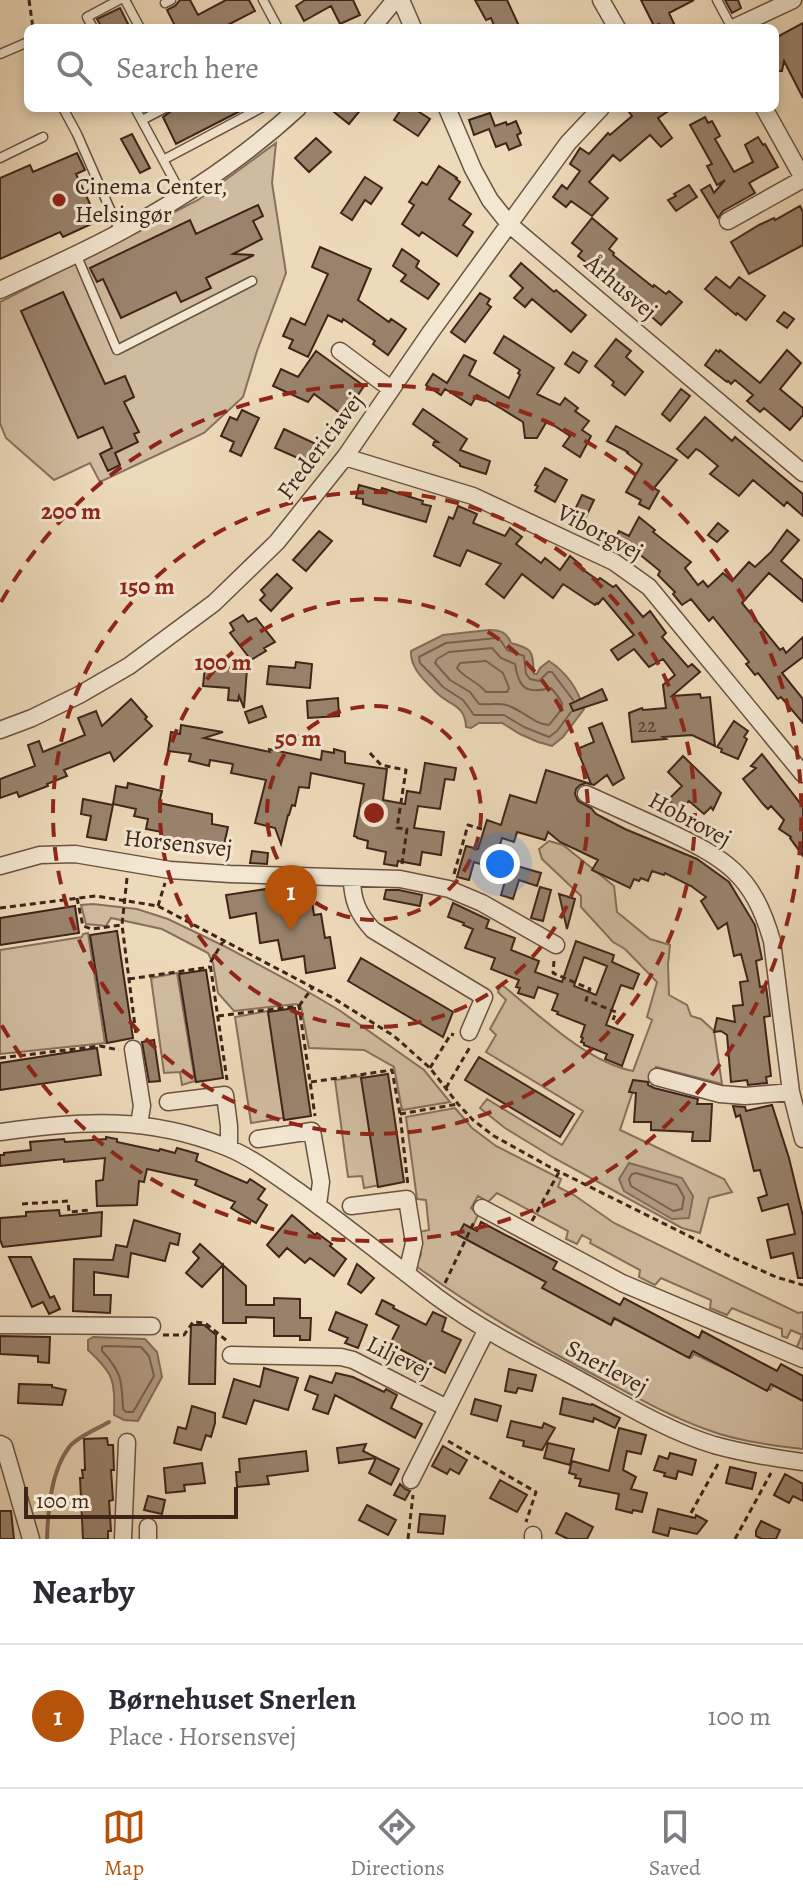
<!DOCTYPE html>
<html lang="en">
<head>
<meta charset="utf-8">
<style>
  body { margin:0; font-family:Alegreya,serif; background:#f2f2f3; color:#2b2b33 }
  .scale { position:absolute; left:24px; bottom:20px; width:214px; box-sizing:border-box; padding-left:8px; border:4px solid #3f241a; border-top:0; font-size:22px; line-height:28px; white-space:nowrap; color:#3f241a; -webkit-text-stroke:6px #f3e7d2; paint-order:stroke }
  .you { position:absolute; left:500px; top:864px; width:28px; height:28px; margin:-20px; border:6px solid #fff; border-radius:50%; background:#1a73e8; box-shadow:0 0 0 12px #1a73e833 }
  .badge { display:grid; place-items:center; width:52px; height:52px; border-radius:50%; background:#b45309; color:#fff; font-size:26px; font-weight:700 }
  .pin { position:absolute; translate:-50% -66px; filter:drop-shadow(0 2px 4px #0008) }
  .pin::after { content:''; position:absolute; top:42px; width:28px; height:24px; background:inherit; clip-path:polygon(0 0,100% 0,50% 100%) }
  .list { margin:0; padding:0; list-style:none }
  h2 { display:flex; justify-content:space-between; align-items:center; height:104px; margin:0; padding:0 32px; font-size:34px }
  h2 small { font-size:26px; font-weight:400; color:#7c7c81 }
  .list li { display:grid; grid-template-columns:52px 1fr auto; gap:24px; align-items:center; box-sizing:border-box; height:144px; padding:0 32px; border-top:2px solid #e1e1e2 }
  .list b { display:block; font-size:30px; white-space:nowrap }
  .list p { margin:0; font-size:26px; white-space:nowrap; color:#7c7c81 }
  .list em { font-size:26px; font-style:normal; color:#7c7c81 }
  .icon { flex:none; width:44px; height:44px; fill:none; stroke:currentColor; stroke-width:2; stroke-linecap:round; stroke-linejoin:round }
  .map { position:relative; flex:none; width:803px; height:1539px; overflow:hidden }
  .search { position:absolute; background:#fff; box-shadow:0 4px 12px #0003; left:24px; right:24px; top:24px; height:88px; display:flex; align-items:center; gap:20px; box-sizing:border-box; padding:0 28px; border-radius:12px; color:#7c7c81; font-size:30px }
  .sheet { height:248px; background:#fff }
  nav { display:flex; justify-content:space-around; align-items:center; box-sizing:border-box; height:112px; border-top:2px solid #e1e1e2; background:#fff; font-size:22px; color:#7c7c81 }
  nav a { display:grid; justify-items:center; gap:4px }
  nav .on { color:#b45309 }
  .map>svg:first-child { display:block }
  .green { fill:#cfbb9f; stroke:#87705c; stroke-width:2 }
  .water { fill:#b29c84; stroke:#846c5a; stroke-width:2 }
  .lines { fill:none; stroke-linecap:round; stroke-linejoin:round }
  .shore { stroke:#78604f; stroke-width:2 }
  .stream { stroke:#846c5a; stroke-width:4 }
  .building { fill:#99836d; stroke:#3f241a; stroke-width:2; fill-rule:evenodd }
  .service-casing { stroke:#6a5242; stroke-width:11 }
  .minor-casing { stroke:#6a5242; stroke-width:19 }
  .path { stroke:#3f241a; stroke-width:3; stroke-dasharray:6 4; stroke-linecap:butt }
  .service { stroke:#f3e7d2; stroke-width:8 }
  .minor { stroke:#f3e7d2; stroke-width:16 }
  .ring { fill:none; stroke:#8f2418; stroke-width:4; stroke-dasharray:14 10 }
  .poi-dot { fill:#8f2418; stroke:#f3e7d2; stroke-width:3 }
  .labels { text-anchor:middle; stroke-width:6; stroke-linejoin:round; paint-order:stroke }
  .number-label { font-size:20px; fill:#563c2f }
  .poi-label { font-size:24px; fill:#3f241a; stroke:#f3e7d2; text-anchor:start }
  .street-label { font-size:24px; fill:#3f241a; stroke:#f3e7d2 }
  .centre { fill:#8f2418; stroke:#f3e7d2; stroke-width:4 }
  .ring-label { font-size:24px; text-anchor:middle; font-weight:bold; fill:#8f2418; stroke:#f3e7d2; stroke-width:6; stroke-linejoin:round; paint-order:stroke }
</style>
</head>
<body>
<div class="map">
<svg width="803" height="1539" viewBox="0 0 803 1539">
  <rect width="100%" height="100%" fill="#eddaba"/>
  <filter id="stains"><feTurbulence type="fractalNoise" baseFrequency=".0025" numOctaves="4"/><feColorMatrix values="0 0 0 0 .2 0 0 0 0 .09 0 0 0 0 .02 0 0 0 .5 -.17"/></filter>
  <radialGradient id="worn" r=".72"><stop offset=".6" stop-color="#630" stop-opacity="0"/><stop offset="1" stop-color="#630" stop-opacity=".3"/></radialGradient>
  <path class="green" d="M276,143L272,183L286,273L257,351L243,397L204,433L100,482L90,463L54,480L6,438L0,423V302L198,200Z
    M549,841L563,845L614,886L617,912L650,939L670,945L668,964L669,995L687,1005L691,1016L701,1019L714,1031L722,1084L656,1067L650,1082L633,1091L620,1130L724,1179L732,1192L709,1198L700,1233L682,1228L554,1158L505,1128L480,1108L487,1099L562,1145L583,1111L486,1052L496,1035L490,1029L506,1000L498,992L501,984C538,1014 586,1062 633,1071L652,1020L647,1017L657,982L625,949L613,942L581,907V896L542,859L539,849Z
    M93,904L137,909L168,919L226,947L291,982L339,1010L424,1070L450,1102L402,1110L394,1067L364,1050L309,1048L301,1007L296,1004L234,1011L218,993L213,963L208,953L162,929L111,918L106,926L86,924L81,905Z
    M88,933L105,1043L0,1054V950L82,937L83,934Z
    M177,973L195,1081L182,1085L180,1072L164,1073L151,978Z
    M268,1011L284,1118L251,1123L235,1017Z
    M363,1076L380,1185L364,1188L362,1176L348,1177L335,1080Z
    M455,1108L472,1128L496,1146L561,1179L558,1187L574,1195L614,1223L798,1313L803,1312V1349L801,1351L796,1349L802,1335L791,1330L787,1338L782,1336V1329L732,1308L727,1315L710,1308L711,1300L661,1278L655,1285L639,1277L640,1270L590,1243L591,1240L582,1235L577,1244L566,1239L568,1231L497,1193L488,1202L478,1196L471,1208L478,1215L467,1239L546,1282L543,1288L611,1324L615,1319L691,1358L694,1354L770,1390L774,1385L803,1400V1449C775,1446 734,1440 708,1430C671,1417 632,1395 598,1377C535,1344 474,1309 416,1266L421,1254L419,1232L429,1230L426,1200L417,1199L406,1117Z"/>
  <path class="water" d="M489,630C500,630 507,632 511,643C534,649 532,651 534,674H537L540,668L549,661C566,672 578,690 584,709L563,737L552,746L538,742L520,734L502,723H479L471,728L466,727C465,705 451,706 438,694C426,682 410,669 411,651L443,635Z
    M629,1163L682,1178L693,1196L689,1218L672,1219L624,1191L619,1179Z
    M93,1337L145,1339L157,1352L162,1377L138,1421L124,1420L114,1415C115,1380 114,1374 88,1350V1340Z"/>
  <g class="lines">
    <path class="shore" d="M492,648L501,658L515,664C519,689 526,694 551,688C568,707 564,706 549,725C533,724 522,709 506,705C498,703 487,705 479,704L470,692L450,680L435,663L437,659L449,652Z
      M486,661L503,673L509,688L507,692H486C477,681 464,678 457,668L460,663Z
      M571,712L557,731L549,737L524,727L504,715H474L463,700L443,687L434,677L420,663L419,657L446,643L497,638L501,641L507,650L524,656L526,674L530,679L539,681L548,672H552L573,700
      M636,1173L677,1185L684,1197L682,1209L673,1211L631,1186L629,1179L632,1174Z
      M105,1346L141,1347L149,1356L154,1376L133,1412H126L123,1409C122,1382 122,1372 102,1351V1347Z"/>
    <path class="stream" d="M47,1539C48,1509 51,1470 70,1446C79,1436 97,1429 109,1422"/>
  </g>
  <path class="building" d="M180,0H190L198,15L226,0H249L255,11L222,28H176L167,10L175,6Z
    M305,0H353L360,15L340,24L331,6L304,21L296,6Z
    M475,0H507L520,28H495L491,18L486,20Z
    M641,0H694L669,13L676,28H661L659,24L654,26Z
    M725,0H738L741,8L732,13Z
    M120,8L130,28H102L97,19Z
    M803,23V98L784,61L782,71H775V38Z
    M172,108H246L176,144L163,117L170,112Z
    M329,108H362L349,124Z
    M402,108H413L430,119L418,136L394,120Z
    M626,108H673L658,118L672,138L661,147L650,135L620,161L613,155L589,182L608,198L592,216L571,201L566,207L553,197L562,185L567,189L580,171L570,164L580,148L589,154L608,133L610,135L632,116Z
    M490,113L495,126L506,122L507,125L516,121L521,133L517,135L521,145L509,150L506,143L496,147L489,129L474,135L469,120Z
    M705,117L708,123L712,121L720,136L715,139L734,172L753,162L745,145L758,137L763,145L765,144L778,167L749,183L755,193L723,211L718,218L701,190L710,185L714,193L725,180L717,185L707,166L712,164L690,125Z
    M132,134L150,168L140,173L121,139Z
    M316,138L331,152L309,172L295,158Z
    M77,153L85,170L76,174L98,221L63,237L60,232L0,259V178L30,165L33,172Z
    M439,166L457,178L456,179L460,182L449,199L471,214L463,225L473,232L457,256L422,232L419,236L402,224L414,205L409,202L422,182L427,185Z
    M365,177L382,188L371,204L365,200L352,220L341,213Z
    M689,185L697,197L676,211L668,200L676,196L674,194Z
    M258,205L263,216L253,221L262,239L233,254L254,255L206,278L211,288L181,302L176,292L121,318L103,279L97,282L90,268L190,220L196,234Z
    M800,206L803,212V245L749,274L731,242L759,225L774,218L775,220Z
    M592,218L617,239L609,249L614,253L613,255L653,287L654,285L666,294L669,291L682,302L661,325L637,304L639,302L596,265L593,268L578,256L582,251L572,243Z
    M320,247L371,269L358,300L389,322L391,319L406,329L388,355L373,344L375,341L343,319L342,322L328,315L308,357L289,348L293,340L283,336L291,318L305,325L328,274L312,267Z
    M402,249L419,261L416,267L439,284L428,299L401,281L406,275L393,266Z
    M521,263L554,292L556,290L586,315L571,332L532,299L525,307L514,298L523,288L510,276Z
    M716,277L730,288L739,277L765,296L746,320L737,313L736,315L705,289Z
    M63,292L105,384L125,376L134,397L124,402L139,432L134,434L138,442L115,453L120,465L108,471L100,454L112,448L103,427L78,438L21,311Z
    M480,293L490,299L487,304L491,307L465,342L451,332Z
    M784,312L794,319L787,328L777,321Z
    M504,336L554,368L537,394L560,405L565,398L578,408L575,411L589,421L582,430L591,436L580,457L563,446L570,436L547,421L537,438H525L523,422L502,409L477,395L471,405L445,389L441,395L426,385L433,374L447,383L464,355L476,361L469,375L509,398L520,375L518,373L520,370L494,353Z
    M616,339L631,351L626,357L643,372L625,395L612,385L614,382L595,366Z
    M716,350L719,352L720,350L760,383L787,350L801,363L780,389L803,408V415L790,430L764,408L760,412L747,401L753,395L735,380L731,384L728,381L727,382L705,365Z
    M316,351L364,386L344,416L314,394L308,402L273,386L281,369L298,377Z
    M573,352L587,361L579,373L565,364Z
    M681,389L690,396L670,421L662,414Z
    M423,409L467,439L460,450L490,461L486,474L460,466V464L433,445L434,442H438L413,424Z
    M242,410L259,418L241,456L230,451L234,442L221,436L230,417L237,420Z
    M705,417L732,441L735,437L803,494V516L787,502L784,506L753,480L739,496L710,474L718,466L700,451L696,449L688,458L677,449Z
    M616,426L677,460L654,488L659,491L649,509L639,504L641,500L626,492L642,464L627,453L628,452L607,441Z
    M284,429L318,445L309,463L275,448Z
    M545,468L567,480L555,502L535,491L538,486L535,485Z
    M359,485L381,491L382,488L423,501L422,504L431,506L426,522L363,504V499L356,498Z
    M582,495L594,500L583,523L571,518Z
    M458,506L477,514L473,523L505,536L510,528L522,537L516,544L541,563L545,558L560,570L570,556L581,565L579,567L598,580L600,578L613,587L616,585L643,617L650,611L666,633L662,637L688,667L692,664L700,672L672,696L700,694L701,698L710,697L715,746L692,735L663,737L666,739L632,742L629,713L642,708L643,710L666,708L663,685L675,675L663,659L649,667L634,649L618,660L611,650L634,635L603,598L598,604L597,603L595,605L563,584L553,598L522,574L504,598L486,584L501,564L467,550L460,566L434,556L449,517L453,519Z
    M639,517L655,530L653,532L691,562L685,568L698,585L703,581L708,587L723,573L732,581L749,562L755,567L771,552L787,530L799,540L781,561L803,580V602L769,573L742,603L780,650L783,648L786,653L803,637V657L782,673L803,699V723L781,697L778,699L758,673L755,675L746,664L749,662L713,617L709,621L691,599L682,605L673,594L675,592L658,575L660,571L638,553L636,557L612,546L619,531L629,536Z
    M718,523L728,531L717,542L708,535Z
    M319,531L332,541L306,571L293,560Z
    M277,574L292,588L271,611L260,600L265,595L261,590Z
    M243,615L248,622L256,618L275,642L264,648L266,651L251,660L230,633L234,630L230,623Z
    M296,662L312,664L310,688L267,684L269,666L295,668Z
    M205,666L247,669L244,708L239,696L238,701L228,700L229,688L203,686Z
    M602,689L607,700L573,711L570,704Z
    M338,698L339,716L308,718L307,701Z
    M131,699L147,717L145,719L152,726L114,761L110,752L64,770L67,776L47,784L48,786L19,797L17,792L0,798V779L35,766L28,745L39,741L43,752L85,735L78,718L96,711L102,726Z
    M262,706L266,717L249,723L245,712Z
    M734,721L748,731L744,737L747,739L738,759L721,752L722,749L717,747Z
    M602,723L624,778L613,785L607,775L594,785L586,783L580,785L576,789L575,794L578,801L591,808L596,814L625,829L697,859L729,882L755,925L762,959L756,961L760,987L766,986L770,1016L764,1017L771,1076L766,1077L767,1083L748,1085L747,1080L731,1082L727,1035L721,1031L714,1032L717,1018L735,1022L733,1006L743,1005L740,982L748,981L741,954L734,956L727,923L718,929L701,901L706,897L691,886L665,873L664,875L652,871L648,881L641,878L639,881L634,879L630,888L592,870L598,860L560,842L548,832L545,840L517,832L514,842L502,838L493,868L474,862L469,880L457,877L466,846L478,849L487,820L501,825L510,795L536,803L546,770L591,784L577,749L594,742L589,728Z
    M181,725L223,732L204,738L270,752L269,749L321,760L322,751L334,753V749L345,752V763L387,769L383,800L405,804L407,791L420,793L425,763L456,768L454,780L445,779L440,809L418,806L414,828L444,832L441,855L422,852L420,865L398,861L397,866L384,864L386,852L367,848L368,841L357,838V837L354,836L364,784L311,773L309,788L299,787L295,806L292,805L289,815H288L281,844L275,828L255,823L266,780L231,773L233,764L210,760L209,766L189,761L191,754L168,751L171,732L180,734Z
    M762,754L803,807V856L790,838L791,837L779,829L784,820L771,806L768,809L763,804L743,779L756,768L751,766Z
    M683,756L721,793L713,810L711,807L704,814L689,801L680,811L668,800L682,786L668,772Z
    M128,783L162,791L159,803L212,814V824L228,827L223,849L181,841L179,851L158,847L162,832L146,829L148,819L134,816L136,809L113,804L116,786L127,788Z
    M83,799L113,805L106,840L87,837L91,816L81,814Z
    M252,851L268,853L267,864L250,863Z
    M510,864L541,873L537,886L519,880L513,899L501,895Z
    M540,887L551,890L543,921L531,918Z
    M273,888L276,908L301,904L299,889L310,888L314,915L321,914L325,938L330,937L335,968L306,973L304,956L282,960L278,940L260,943L256,913L230,918L226,895Z
    M386,890H399L422,895L420,906L384,899Z
    M559,894L575,899L567,929Z
    M453,903L489,920L486,928L515,938L511,950L539,961L535,972L562,982L576,941L614,955L612,962L639,974L633,989L621,985L606,1025L633,1035L622,1066L605,1059L607,1054L584,1045V1043L581,1042L583,1038L581,1037L585,1025L557,1014L558,1012L552,1010L558,994L538,987L534,998L518,993L520,988L516,987L519,980L491,969L495,958L465,948L473,929L463,925L464,923L448,917ZM584,957L607,966L596,995L574,986Z
    M75,906L79,933L0,945V918Z
    M117,931L133,1038L107,1043L90,935Z
    M361,958L453,1012L443,1037L348,981Z
    M206,970L223,1078L196,1082L179,974Z
    M295,1008L311,1116L284,1120L268,1012Z
    M154,1040L160,1081L149,1082L142,1042Z
    M97,1048L101,1075L0,1090V1063Z
    M479,1057L574,1114L560,1137L465,1080Z
    M388,1074L404,1182L378,1187L361,1078Z
    M633,1080L648,1082V1085L654,1088L698,1099L697,1104H712L710,1141H692L693,1132L651,1130V1122H634L636,1093L629,1092Z
    M772,1105L789,1158L803,1216V1278H798L793,1253L771,1258L767,1240L795,1234L788,1204L762,1211L758,1198L767,1195L760,1170L754,1171L740,1115L736,1117L733,1106L745,1107L746,1111Z
    M106,1137L117,1139V1142L159,1151L160,1149L175,1153L177,1148L198,1154L196,1161L247,1183L250,1179L265,1189L258,1199L267,1205L256,1223L231,1208L235,1202L195,1185L197,1180L147,1169L144,1182L139,1181L137,1205L97,1206L96,1181L103,1180L105,1158L64,1162V1159L0,1166V1155H4V1153L31,1150L30,1142L64,1139L65,1142L106,1139Z
    M59,1210L60,1216L102,1212L101,1236L3,1247L0,1240V1218L26,1216V1212Z
    M292,1215L315,1235L317,1233L332,1244L330,1246L346,1259L334,1276L310,1258L305,1263L287,1248L279,1257L267,1245Z
    M134,1220L180,1234L178,1245L170,1243L165,1261L131,1253L128,1277L94,1272V1295H111L110,1313L73,1311L74,1259L113,1260L116,1245L127,1247Z
    M481,1222L557,1262L553,1269L620,1305L624,1298L699,1338L702,1331L777,1371L781,1364L803,1376V1401L771,1384L767,1391L693,1351L689,1358L614,1318L611,1325L542,1288L546,1282L458,1235L464,1224L477,1231Z
    M200,1244L246,1286V1305H274V1298L300,1299V1318H311L310,1340H300V1336H274V1318L246,1317V1323H223V1265L202,1287L186,1273L199,1258L193,1252Z
    M9,1257H31L50,1298L54,1296L60,1309L49,1314L43,1302L32,1307Z
    M357,1264L374,1278L361,1293L348,1284Z
    M382,1300L394,1306L393,1308L426,1325L433,1312L446,1318L442,1331L461,1340L445,1373L390,1344L399,1326L376,1314Z
    M336,1312L367,1325L358,1348L345,1343L348,1338L329,1330Z
    M191,1325H204L216,1335L215,1384H189Z
    M0,1336L50,1337L49,1363L38,1362V1356L0,1354Z
    M264,1368L298,1378L288,1410L254,1400L246,1424L223,1417L234,1379L260,1387Z
    M509,1369L536,1375L532,1391L518,1388L516,1393L505,1391Z
    M336,1373L353,1377L384,1392L386,1389L397,1395L391,1408L422,1424L415,1438L335,1395L328,1414L313,1409L318,1395L305,1390L310,1376L332,1383Z
    M19,1384L52,1385V1387L66,1390L62,1405L18,1403Z
    M563,1398L591,1405L592,1404L620,1418L615,1428L594,1418L593,1422L560,1414Z
    M475,1399L501,1406L497,1421L471,1414Z
    M192,1406L215,1413V1423L211,1437L206,1435L201,1450L174,1443L178,1427L186,1429Z
    M511,1421L542,1428L544,1423L555,1428L542,1450L523,1446L524,1441L507,1437Z
    M619,1428L646,1435L641,1454L627,1451L623,1470L636,1477L631,1489L647,1493L642,1512L633,1510L632,1513L616,1509L619,1494L579,1486L581,1479L575,1478L576,1475L569,1473L572,1461L609,1471Z
    M107,1438L108,1445H113L114,1470H111L113,1500L109,1501L111,1531H108V1539H83L80,1478H83L82,1470H85L84,1439Z
    M548,1443L574,1449L570,1465L544,1458Z
    M366,1444L363,1451L399,1469L391,1485L369,1473L376,1458L339,1463L337,1448Z
    M443,1446L467,1460L459,1474L450,1469L447,1474L432,1466Z
    M306,1451L308,1471L267,1476L269,1484L237,1487L236,1472H240L239,1459Z
    M670,1453L696,1460L692,1475L678,1471L676,1479L664,1476L665,1473L654,1470L659,1456L668,1459Z
    M202,1463L205,1483L184,1485L185,1491L166,1493L164,1468Z
    M730,1467L756,1473L752,1489L726,1483Z
    M785,1474L803,1484V1501L793,1496L789,1503L774,1495Z
    M500,1480L527,1495L517,1512L490,1498Z
    M400,1484L405,1489L410,1491L405,1500L394,1495Z
    M148,1496L165,1500L162,1514L144,1510Z
    M367,1505L396,1520L388,1535L359,1520Z
    M658,1509L695,1518L696,1515L707,1521L697,1534L670,1528L668,1536L653,1532Z
    M0,1511H11L14,1539H0Z
    M566,1513L593,1527L587,1539H568L556,1533Z
    M420,1514L445,1516L443,1534L418,1532Z
    M761,1521L780,1530L776,1539H762L756,1536V1531Z"/>
  <g class="lines">
    <g class="service-casing">
      <path id="service" d="M125,0L140,28
        M263,0L278,28
        M717,0L732,28
        M165,3L171,0
        M93,28L87,17L119,0
        M0,54L28,42
        M63,108L77,134L120,232
        M135,108L182,195
        M142,120L165,108
        M0,158L43,137
        M163,160L261,108
        M76,254L117,350L252,281"/>
    </g>
    <g class="minor-casing">
      <path id="minor" d="M401,0L413,28
        M601,0L617,28
        M372,28L395,0
        M733,28L793,0
        M447,108L473,169L490,200L510,225L803,473
        M764,108L803,178
        M728,221L803,179
        M0,290C40,271 82,253 122,231C185,197 245,157 298,108
        M340,351L391,389
        M345,457L473,496L614,562L649,587L803,774
        M0,730L32,718L79,695L129,666L214,603L277,542L345,457L430,333L568,143L601,108
        M586,794C612,806 639,818 665,830C725,858 753,874 772,941L791,1092L803,1139
        M0,866L40,855L75,854L170,870L230,874L400,879L449,889L482,903L556,945
        M352,878C352,900 358,914 373,930L484,997L469,1032
        M133,1049L142,1106L139,1124
        M657,1077L720,1094L745,1096L791,1092
        M168,1102L225,1095L229,1126V1148
        M0,1132C82,1120 147,1116 226,1147C251,1157 275,1175 298,1191C345,1225 391,1262 437,1297C479,1328 522,1350 567,1373C614,1398 664,1430 714,1445C743,1453 773,1458 803,1462
        M258,1139L312,1131L321,1182L318,1205
        M351,1206L407,1199L414,1243L407,1273
        M482,1208L622,1283L803,1359
        M0,1325L152,1326
        M231,1355L341,1357L353,1360L447,1408
        M0,1444L4,1446L31,1539
        M411,1480L486,1331
        M123,1539L127,1442
        M148,1539V1527
        M533,1539V1535"/>
    </g>
    <path class="path" d="M29,0L33,28
      M370,753L381,765L406,770L397,828L407,829L402,864
      M454,874L468,825L482,829
      M127,878L122,925L136,1034
      M77,898L83,926L92,929L122,925
      M158,906L165,883
      M0,908L96,896L158,906L333,998L394,1036L430,1068L458,1104L473,1120L494,1136L548,1166L729,1256L776,1277L803,1285
      M224,940L210,963L227,1080
      M554,961L553,973L590,989L586,1000L616,1012L613,1020
      M129,979L210,967
      M299,1006L313,987
      M218,1016L299,1006L315,1116
      M0,1058L100,1046L119,1050
      M430,1068L451,1034L454,1035
      M311,1082L392,1070L400,1114L408,1186
      M446,1088L470,1047
      M400,1114L458,1104
      M22,1204L68,1201L69,1212L91,1210
      M532,1221L559,1172
      M445,1283L474,1222
      M163,1335H184L193,1322L205,1323L226,1340
      M448,1441L536,1492L526,1522
      M691,1513L719,1462
      M408,1539L413,1495
      M735,1539L771,1473"/>
    <use href="#service" class="service"/>
    <use href="#minor" class="minor"/>
  </g>
  <g class="ring">
    <circle cx="374" cy="813" r="107"/>
    <circle cx="374" cy="813" r="214"/>
    <circle cx="374" cy="813" r="321"/>
    <path d="M1 602A428 428 0 1 1 1 1024"/>
  </g>
  <circle class="poi-dot" cx="59" cy="200" r="8"/>
  <g class="labels">
    <g class="number-label">
      <text x="647" y="732">22</text>
    </g>
    <g class="poi-label">
      <text x="75" y="194">Cinema Center,<tspan x="75" dy="28">Helsingør</tspan></text>
    </g>
    <g class="street-label">
      <text transform="translate(621 287) rotate(40)" y="8">Århusvej</text>
      <text transform="translate(320 446) rotate(-53)" y="8">Fredericiavej</text>
      <text transform="translate(600 532) rotate(28)" y="8">Viborgvej</text>
      <text transform="translate(690 819) rotate(28)" y="8">Hobrovej</text>
      <text transform="translate(178 843) rotate(6)" y="8">Horsensvej</text>
      <text transform="translate(399 1357) rotate(26)" y="8">Liljevej</text>
      <text transform="translate(607 1367) rotate(28)" y="8">Snerlevej</text>
    </g>
  </g>
  <circle cx="374" cy="813" r="12" class="centre"/>
  <g class="ring-label">
    <text x="71" y="519">200 m</text>
    <text x="147" y="594">150 m</text>
    <text x="223" y="670">100 m</text>
    <text x="298" y="746">50 m</text>
  </g>
  <rect width="100%" height="100%" filter="url(#stains)"/>
  <rect width="100%" height="100%" fill="url(#worn)"/>
</svg>
<div class="scale">100 m</div>
<div class="you"></div>
<div class="pin badge" style="left:291px;top:931px">1</div>
<div class="search"><svg class="icon" aria-label="search" viewBox="0 0 24 24"><circle cx="10" cy="10" r="6"/><path d="M15 15l6 6"/></svg>Search here</div>
</div>
<section class="sheet">
<h2>Nearby<small></small></h2>
<ul class="list">
<li><span class="badge">1</span><div><b>Børnehuset Snerlen</b><p>Place · Horsensvej</p></div><em>100 m</em></li>
</ul>
</section>
<nav>
<a class="on"><svg class="icon" aria-label="map" viewBox="0 0 24 24"><path d="M3 6l6-2 6 2 6-2v14l-6 2-6-2-6 2zM9 4v14M15 6v14"/></svg>Map</a>
<a><svg class="icon" aria-label="directions" viewBox="0 0 24 24"><path d="M12 3l9 9-9 9-9-9zM9 14v-3h6M13 9l2 2-2 2"/></svg>Directions</a>
<a><svg class="icon" aria-label="saved" viewBox="0 0 24 24"><path d="M7 4h10v16l-5-4-5 4z"/></svg>Saved</a>
</nav>
</body>
</html>
